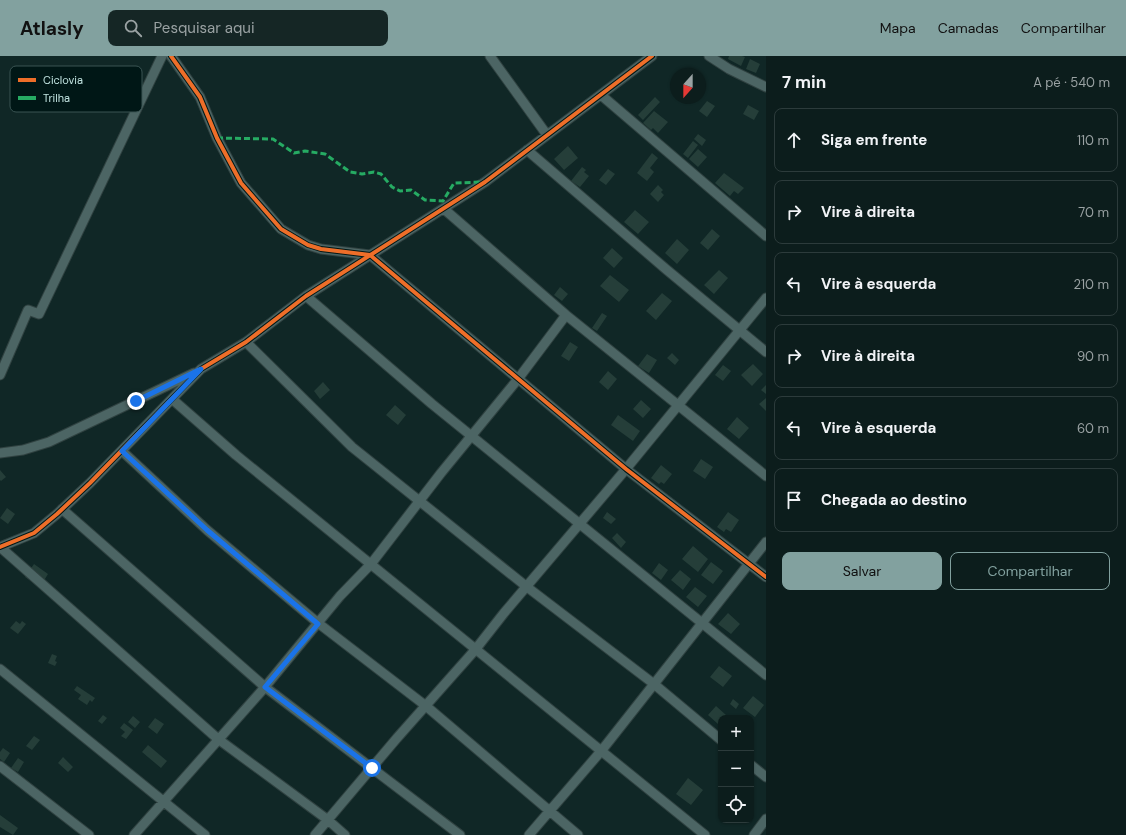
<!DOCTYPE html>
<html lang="pt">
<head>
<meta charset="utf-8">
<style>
  body { margin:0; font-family:"DM Sans",sans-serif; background:#152625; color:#f1f3f6 }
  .controls { position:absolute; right:12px; bottom:12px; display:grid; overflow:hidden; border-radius:8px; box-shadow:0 1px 3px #0004 }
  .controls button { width:36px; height:36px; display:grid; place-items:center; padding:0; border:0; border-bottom:1px solid #2c3b3b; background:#0c1d1c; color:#f1f3f6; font:20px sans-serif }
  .compass { position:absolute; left:670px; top:12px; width:36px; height:36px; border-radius:50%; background:#0c1d1c; box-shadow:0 1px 3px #0004; rotate:201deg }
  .stop { position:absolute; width:12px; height:12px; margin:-9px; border:3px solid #1a73e8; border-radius:50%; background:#fff }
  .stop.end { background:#1a73e8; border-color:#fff; box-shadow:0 1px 4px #0008 }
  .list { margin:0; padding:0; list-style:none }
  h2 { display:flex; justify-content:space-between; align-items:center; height:52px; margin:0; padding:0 16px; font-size:17px }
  h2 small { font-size:13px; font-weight:400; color:#9aa2a3 }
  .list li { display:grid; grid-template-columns:26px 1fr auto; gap:12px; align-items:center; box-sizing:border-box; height:64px; margin:0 8px 8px; padding:0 8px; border:1px solid #2c3b3b; border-radius:8px }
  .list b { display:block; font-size:15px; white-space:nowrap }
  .list em { font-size:13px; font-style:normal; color:#9aa2a3 }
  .actions { display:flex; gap:8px; padding:12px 16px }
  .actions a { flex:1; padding:9px 0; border:1px solid #82a19f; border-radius:8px; text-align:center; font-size:14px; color:#82a19f }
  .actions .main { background:#82a19f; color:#111 }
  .icon { flex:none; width:22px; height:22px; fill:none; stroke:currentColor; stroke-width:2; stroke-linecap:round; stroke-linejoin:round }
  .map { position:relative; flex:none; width:766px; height:779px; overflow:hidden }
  header { display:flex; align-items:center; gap:24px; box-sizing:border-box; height:56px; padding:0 20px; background:#82a19f; color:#111 }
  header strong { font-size:19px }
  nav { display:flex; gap:22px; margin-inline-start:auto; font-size:14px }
  .search { width:280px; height:36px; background:#152625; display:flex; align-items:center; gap:10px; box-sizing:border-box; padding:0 14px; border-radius:8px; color:#9aa2a3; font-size:15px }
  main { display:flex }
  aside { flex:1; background:#0c1d1c }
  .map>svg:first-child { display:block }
  .building { fill:#253e39 }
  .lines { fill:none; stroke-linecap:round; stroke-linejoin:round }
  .minor-casing { stroke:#304241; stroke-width:11 }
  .minor { stroke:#4c6564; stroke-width:9 }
  .quiet { stroke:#26ab63; stroke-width:3; stroke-dasharray:6 3; stroke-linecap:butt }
  .cycleway-casing { stroke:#001716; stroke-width:6 }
  .cycleway { stroke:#ee6e29; stroke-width:4 }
  .route { stroke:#1a73e8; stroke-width:5 }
  .key { fill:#001716; stroke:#3a5453; stroke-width:1 }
  .key-label { font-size:11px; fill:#c0e3e0 }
</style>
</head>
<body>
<header>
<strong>Atlasly</strong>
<div class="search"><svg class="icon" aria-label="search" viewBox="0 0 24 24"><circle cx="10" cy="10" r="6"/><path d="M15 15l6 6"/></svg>Pesquisar aqui</div>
<nav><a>Mapa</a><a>Camadas</a><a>Compartilhar</a></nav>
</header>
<main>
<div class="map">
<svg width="766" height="779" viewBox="0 0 766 779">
  <rect width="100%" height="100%" fill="#102726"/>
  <path class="building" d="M729,0H742L745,1L741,10L728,3Z
    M750,3L760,8L756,17L746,13Z
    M655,41L660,46L643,64L638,59Z
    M707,45L715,50L707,61L699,55Z
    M748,49L759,55L754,64L743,58Z
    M654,55L668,66L658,77L653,72L651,74L643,67Z
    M698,78L706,84L702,90L694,83Z
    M693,85L698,89L688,102L683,98Z
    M568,90L578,102L564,114L554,103Z
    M698,93L707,101L698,111L689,103Z
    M652,97L658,102L650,112L654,116L647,125L637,117Z
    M582,111L586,114L584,116L589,120L580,131L571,125Z
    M608,113L615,118L606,129L599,124Z
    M724,117L744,132L738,138L734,135L730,140L715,127Z
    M658,129L663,134L661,136L664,139L658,146L650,138Z
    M635,154L649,166L638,178L624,166Z
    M712,173L720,180L708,194L700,187Z
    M677,183L689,194L677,208L665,197Z
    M612,192L623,202L614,212L603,202Z
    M719,214L728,222L714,238L704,229Z
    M610,219L629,234L619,246L600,230Z
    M560,231L568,238L562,245L554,239Z
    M662,237L672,245L656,264L646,255Z
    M602,257L607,260L597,275L592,272Z
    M570,286L578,291L569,305L561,300Z
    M672,297L679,304L675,309L667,302Z
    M647,298L657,304L649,317L638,310Z
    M753,308L763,318L752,330L741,319Z
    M723,309L731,315L723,325L715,319Z
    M608,315L617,323L608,334L599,326Z
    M323,326L330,334L320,343L314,335Z
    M766,329V338L761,334Z
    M766,342V355L759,348Z
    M641,344L651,353L643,362L633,353Z
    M395,349L406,359L398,369L386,359Z
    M618,359L640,375L633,385L611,369Z
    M737,361L749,372L739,383L727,373Z
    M701,403L713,411L705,423L693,415Z
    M661,409L672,418L664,428L661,426L659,428L651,422Z
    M0,414L6,421L1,425L0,424Z
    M7,452L15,458L8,468L0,462Z
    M607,456L616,463L611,468L603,462Z
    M728,456L739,464L731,476L726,473L724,476L717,471Z
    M617,477L626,486L621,492L612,482Z
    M693,490L708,503L698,516L682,503Z
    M711,506L723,515L713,528L701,519Z
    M659,507L668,514L661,524L652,517Z
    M34,508L48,518L40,531L25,521Z
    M680,514L691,523L683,534L671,524Z
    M695,531L707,540L698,551L686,541Z
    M728,557L740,568L731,578L718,568Z
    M16,565L20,568L22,565L26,568L18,578L10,572Z
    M52,598L57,600L55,605L57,606L55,610L48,607Z
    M719,610L732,620L723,631L710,621Z
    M77,630L95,642L92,646L90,644L87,649L78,643L81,639L74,634Z
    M753,640L764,649L755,661L743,652Z
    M733,643L739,648L736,653L730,648Z
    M716,650L726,659L721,662L718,668L708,659Z
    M103,659L107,662L102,668L98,665Z
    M133,660L140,666L135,672L128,666Z
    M155,662L164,668L157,678L148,671Z
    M124,667L133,674L126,683L121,680L125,676L120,672Z
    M34,680L40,684L32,694L26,690Z
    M148,689L167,705L161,712L142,696Z
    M3,692L10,697L4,706L0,703V696Z
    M63,701L73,711L68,716L58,707Z
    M18,702L24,706L18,716L11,712Z
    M688,722L703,734L691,749L676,738Z
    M0,759L18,772L13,779L0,771Z"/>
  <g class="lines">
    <g class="minor-casing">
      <path id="minor" d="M171,0L200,41L217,82L241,127L281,173L308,189L321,193L370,199L626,413L766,521
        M490,0L547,79
        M709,0L729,13L766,31
        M601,39L766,180
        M527,94L667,214L766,296
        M444,153L566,259L766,420
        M306,240L432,348L766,619
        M246,286L352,391L527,531L654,628L721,684
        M0,319L28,254L39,258L162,0
        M172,343L236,399L705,779
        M122,395L207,474L318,567L426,650L578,779
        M0,397L23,394L49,386L194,317
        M62,453L265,631L460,779
        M0,491L34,477L57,458L90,427L201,313L246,286L306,240L485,126L652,0
        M0,491L218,683L328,764L345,779
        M0,613L205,779
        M751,709L766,721
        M0,710L89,779
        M134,779L265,631L340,540L371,508L441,417L518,323L566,259
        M315,779L397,682L475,594L504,557L626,413L766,242
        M529,779L602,694L766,486
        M754,779L766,763"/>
    </g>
    <use href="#minor" class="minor"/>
    <path class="quiet" d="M217,82L273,83L294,97L305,95L325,98L350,116L362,118L374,116L381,118L392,131L400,135L411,134L425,144L443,145L454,127L483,126"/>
    <g class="cycleway-casing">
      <path id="cycleway" d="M171,0L200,41L217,82L241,127L281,173L308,189L321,193L370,199L626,413L766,521
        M0,491L34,477L57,458L90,427L201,313L246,286L306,240L485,126L652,0"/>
    </g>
    <use href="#cycleway" class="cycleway"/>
  </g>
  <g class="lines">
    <path class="route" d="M136,345L201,313L122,395L207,474L318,568L265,631L372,712"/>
  </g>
  <rect x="10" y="10" width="132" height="46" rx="6" class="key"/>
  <rect x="18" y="22" width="18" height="4" fill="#ee6e29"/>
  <rect x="18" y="40" width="18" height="4" fill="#26ab63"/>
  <g class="key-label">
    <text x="43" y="28">Ciclovia</text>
    <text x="43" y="46">Trilha</text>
  </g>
</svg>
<div class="controls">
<button>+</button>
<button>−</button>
<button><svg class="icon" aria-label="locate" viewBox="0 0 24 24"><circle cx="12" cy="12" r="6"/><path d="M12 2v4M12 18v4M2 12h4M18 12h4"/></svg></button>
</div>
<svg class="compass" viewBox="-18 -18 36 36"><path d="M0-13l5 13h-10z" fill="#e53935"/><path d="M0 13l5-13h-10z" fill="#9aa2a3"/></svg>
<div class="stop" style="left:372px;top:712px"></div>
<div class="stop end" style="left:136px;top:345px"></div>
</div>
<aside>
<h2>7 min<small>A pé · 540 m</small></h2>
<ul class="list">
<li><svg class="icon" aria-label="ahead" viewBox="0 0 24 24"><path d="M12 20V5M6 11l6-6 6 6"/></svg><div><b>Siga em frente</b></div><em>110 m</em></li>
<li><svg class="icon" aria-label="right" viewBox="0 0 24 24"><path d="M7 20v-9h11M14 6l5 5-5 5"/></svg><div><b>Vire à direita</b></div><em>70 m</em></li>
<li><svg class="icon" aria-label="left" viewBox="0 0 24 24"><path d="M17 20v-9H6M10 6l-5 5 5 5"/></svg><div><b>Vire à esquerda</b></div><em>210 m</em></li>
<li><svg class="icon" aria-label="right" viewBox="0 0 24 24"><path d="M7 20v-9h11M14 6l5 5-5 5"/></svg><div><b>Vire à direita</b></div><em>90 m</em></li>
<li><svg class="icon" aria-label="left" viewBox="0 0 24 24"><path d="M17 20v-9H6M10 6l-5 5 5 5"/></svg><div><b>Vire à esquerda</b></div><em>60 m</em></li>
<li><svg class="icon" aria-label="arrive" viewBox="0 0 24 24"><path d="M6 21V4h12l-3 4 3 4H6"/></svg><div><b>Chegada ao destino</b></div></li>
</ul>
<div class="actions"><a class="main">Salvar</a><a>Compartilhar</a></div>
</aside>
</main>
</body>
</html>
